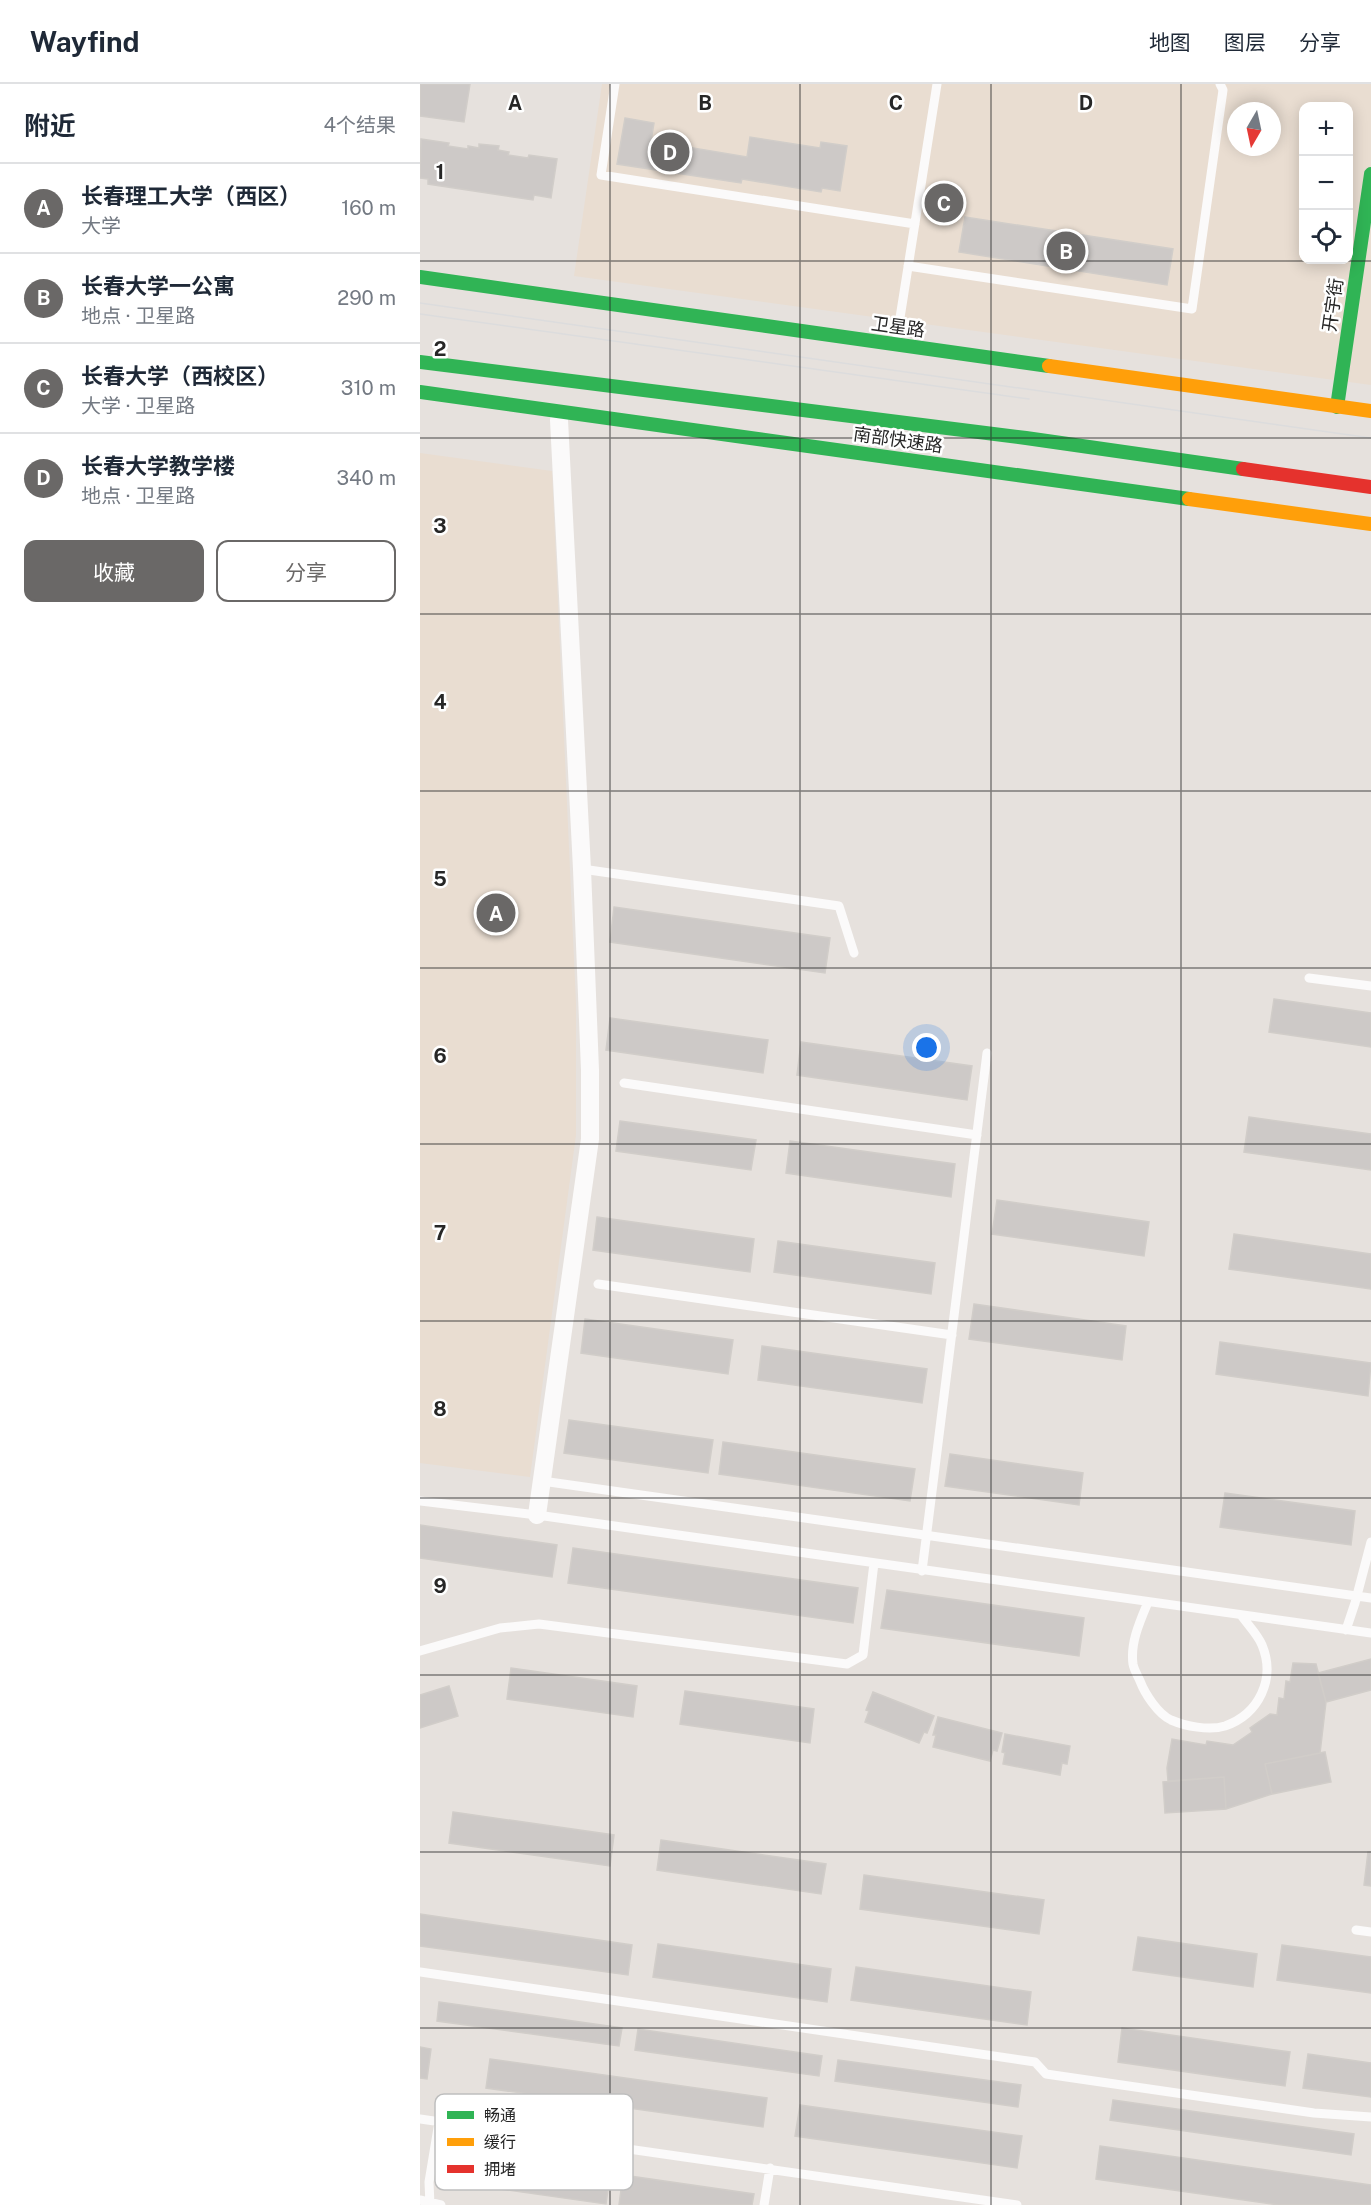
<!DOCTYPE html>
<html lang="zh">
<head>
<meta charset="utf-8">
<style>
  body { margin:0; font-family:"Public Sans","Noto Sans SC",sans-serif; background:#f6f6f7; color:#1f2937 }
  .controls { position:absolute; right:18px; top:18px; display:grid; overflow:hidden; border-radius:12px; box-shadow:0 3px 15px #0003 }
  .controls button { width:54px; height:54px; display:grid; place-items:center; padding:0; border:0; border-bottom:2px solid #e0e1e3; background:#fff; color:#1f2937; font:30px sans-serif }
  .compass { position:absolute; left:807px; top:18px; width:54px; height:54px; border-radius:50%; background:#fff; box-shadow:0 3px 15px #0003; rotate:189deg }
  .you { position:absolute; left:507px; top:964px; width:21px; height:21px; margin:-15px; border:4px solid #fff; border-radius:50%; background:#1a73e8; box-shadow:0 0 0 9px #1a73e833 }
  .badge { display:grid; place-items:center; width:39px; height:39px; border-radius:50%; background:#6a6867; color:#fff; font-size:20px; font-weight:700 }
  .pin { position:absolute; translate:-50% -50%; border:3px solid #fff; box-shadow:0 2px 6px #0006 }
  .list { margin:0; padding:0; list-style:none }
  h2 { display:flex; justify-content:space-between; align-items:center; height:78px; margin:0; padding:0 24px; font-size:26px }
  h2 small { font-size:20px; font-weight:400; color:#747a83 }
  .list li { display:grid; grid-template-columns:39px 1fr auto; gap:18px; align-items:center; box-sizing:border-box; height:90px; padding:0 24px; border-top:2px solid #e0e1e3 }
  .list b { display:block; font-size:22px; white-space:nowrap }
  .list p { margin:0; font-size:20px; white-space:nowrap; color:#747a83 }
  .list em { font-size:20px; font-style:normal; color:#747a83 }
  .actions { display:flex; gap:12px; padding:18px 24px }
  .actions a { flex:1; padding:14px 0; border:2px solid #6a6867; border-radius:12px; text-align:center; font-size:21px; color:#6a6867 }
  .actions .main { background:#6a6867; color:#fff }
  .icon { flex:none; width:33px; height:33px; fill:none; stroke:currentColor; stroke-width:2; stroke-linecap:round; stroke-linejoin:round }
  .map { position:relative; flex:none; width:951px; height:2121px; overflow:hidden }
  header { display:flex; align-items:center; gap:36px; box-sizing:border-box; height:84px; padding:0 30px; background:#fff; border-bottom:2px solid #e0e1e3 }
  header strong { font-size:28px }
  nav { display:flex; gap:33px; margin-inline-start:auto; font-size:21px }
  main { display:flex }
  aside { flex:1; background:#fff }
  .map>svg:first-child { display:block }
  .education { fill:#e9ddd1; fill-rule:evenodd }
  .building { fill:#cdc9c7; stroke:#d1cdc9; stroke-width:1.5 }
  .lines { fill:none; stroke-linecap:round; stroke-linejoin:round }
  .lane { stroke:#fbfafa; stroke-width:9 }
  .street { stroke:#fbfafa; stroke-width:18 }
  .fast { stroke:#30b455; stroke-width:14 }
  .slow { stroke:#ff9f0a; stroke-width:14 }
  .jam { stroke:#e5322d; stroke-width:14 }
  .tram { stroke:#dcdcdd; stroke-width:1.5 }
  .grid { fill:none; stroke:#272727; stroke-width:1.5; stroke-opacity:0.55 }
  .labels { text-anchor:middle; stroke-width:5; stroke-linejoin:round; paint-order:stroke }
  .street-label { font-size:18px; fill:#272727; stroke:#fff }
  .key { fill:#fff; stroke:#bebebe; stroke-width:1.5 }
  .key-label { font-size:16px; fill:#272727 }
  .grid-label { font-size:20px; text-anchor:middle; font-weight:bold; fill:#272727; stroke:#fff; stroke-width:5; stroke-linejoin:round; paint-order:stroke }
</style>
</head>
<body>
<header>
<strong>Wayfind</strong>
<nav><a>地图</a><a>图层</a><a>分享</a></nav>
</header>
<main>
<aside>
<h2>附近<small>4个结果</small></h2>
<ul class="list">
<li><span class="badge">A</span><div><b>长春理工大学（西区）</b><p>大学</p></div><em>160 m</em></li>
<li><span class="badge">B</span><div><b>长春大学一公寓</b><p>地点 · 卫星路</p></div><em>290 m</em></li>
<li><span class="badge">C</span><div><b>长春大学（西校区）</b><p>大学 · 卫星路</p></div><em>310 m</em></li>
<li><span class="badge">D</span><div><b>长春大学教学楼</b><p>地点 · 卫星路</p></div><em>340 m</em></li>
</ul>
<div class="actions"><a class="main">收藏</a><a>分享</a></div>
</aside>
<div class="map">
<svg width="951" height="2121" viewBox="0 0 951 2121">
  <rect width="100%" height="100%" fill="#e6e1dd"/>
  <path class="education" d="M182,0H951V301L154,192ZM884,22H928V176H884ZM816,27H852V63H816Z
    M0,369L132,387L156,919V1051L110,1393L0,1379Z"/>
  <path class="building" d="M0,0H50L44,38L0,32Z
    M205,34L234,39L231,57L327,73L330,53L400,64L401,58L427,62L420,107L402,104L401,108L322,95L321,99L197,80Z
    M1,55L29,59L28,62L48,65V62L59,64V60L79,62L78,66L89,68L88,71L108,74L109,71L137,75L131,114L114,111L113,116L8,100V95L0,94Z
    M545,133L753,165L747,201L539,168Z
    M194,823L410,854L405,889L190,858Z
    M854,915L951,929V963L849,948Z
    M190,934L348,956L343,989L186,966Z
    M381,958L552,982L547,1016L377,991Z
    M829,1033L951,1050V1086L824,1068Z
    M200,1037L336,1056L331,1086L196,1067Z
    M370,1057L535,1080L531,1113L366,1089Z
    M577,1116L729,1138L724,1172L572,1150Z
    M177,1133L334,1155L330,1188L173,1166Z
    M814,1150L951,1170V1205L809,1185Z
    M358,1157L515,1179L511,1210L354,1188Z
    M554,1220L706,1242L702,1276L549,1255Z
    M165,1235L313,1256L308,1290L161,1269Z
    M800,1258L951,1279L948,1312L796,1290Z
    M342,1262L507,1285L502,1319L338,1296Z
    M149,1336L293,1356L288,1389L144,1369Z
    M303,1358L495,1385L490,1417L299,1390Z
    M530,1370L663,1389L659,1421L525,1402Z
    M805,1409L935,1427L931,1461L800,1443Z
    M0,1441L137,1461L132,1493L0,1474Z
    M153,1464L438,1504L433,1539L148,1499Z
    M467,1506L664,1534L659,1572L461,1544Z
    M951,1575V1606L906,1618L898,1589Z
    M873,1579L896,1580L906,1618L900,1669L845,1680L852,1710L806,1725L804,1693L748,1697L747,1684L752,1655L786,1661L787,1657L813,1661L832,1648L830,1644L850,1630L857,1631L859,1614L864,1615L866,1597L870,1598Z
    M91,1584L217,1602L213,1633L87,1615Z
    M29,1602L38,1632L0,1644V1611Z
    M265,1607L394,1625L390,1659L260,1640Z
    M453,1608L514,1632L507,1649L504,1648L499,1659L445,1638L449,1627L446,1626Z
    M518,1633L582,1649L577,1667L573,1666L570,1677L513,1663L516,1651H513Z
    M585,1650L650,1662L647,1680L642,1679L640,1691L583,1680L585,1669L582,1668Z
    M905,1668L911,1698L852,1710L845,1680Z
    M804,1693L806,1725L745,1729L743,1698Z
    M33,1728L194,1751L190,1782L29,1759Z
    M241,1756L406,1780L401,1810L237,1786Z
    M948,1768H951V1802L944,1801Z
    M444,1791L624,1816L619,1850L440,1825Z
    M0,1830L212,1861L208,1891L0,1862Z
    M718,1853L837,1870L833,1903L713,1886Z
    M238,1860L411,1885L407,1918L233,1893Z
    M862,1861L951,1873V1909L857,1896Z
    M436,1883L611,1908L607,1941L431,1916Z
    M19,1918L202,1944L199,1962L17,1937Z
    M702,1944L870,1968L865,2002L698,1978Z
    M218,1945L402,1972L399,1992L215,1966Z
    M0,1963L11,1965L7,1995L0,1994Z
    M888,1970L951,1979V2013L883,2004Z
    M70,1975L347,2014L343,2043L66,2004Z
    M418,1976L601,2001L598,2023L415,1997Z
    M693,2016L934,2050L931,2071L690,2036Z
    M380,2021L602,2052L597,2084L375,2052Z
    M680,2062L951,2101V2121H859L676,2095Z
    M56,2072L190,2091L186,2120L52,2101Z
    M203,2091L334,2110L332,2121H199Z"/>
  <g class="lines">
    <path class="lane" d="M195,0L181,91L495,140
      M488,182L772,225L803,6L800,0
      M476,259L517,0
      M162,785L419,822L434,869
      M889,894L951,902
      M204,999L557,1051
      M178,1200L532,1251
      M122,1397L951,1514
      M0,1417L117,1431L951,1549
      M502,1487L567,969
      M728,1518C720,1537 710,1559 713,1580C714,1586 718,1592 720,1597C725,1610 738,1630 751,1636C765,1642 789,1647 805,1642C839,1630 856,1595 842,1561C838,1551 828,1541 821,1531
      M926,1546L935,1519L951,1458
      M0,1567L80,1544L119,1540L427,1580L443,1571L454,1479
      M936,1846L951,1848
      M0,1888L615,1978L626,1990L894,2029L951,2033
      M0,2035L597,2121
      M0,2116L21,2121
      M10,2121L9,2098L19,2038
      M344,2121L350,2084"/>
    <path class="street" d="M117,1431L170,1055V986L162,785L139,336"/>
    <path class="fast" d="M0,193L629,282
      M0,278L606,354L823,385
      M0,308L769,415
      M917,323L951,90"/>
    <path class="slow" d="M629,282L951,327
      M769,415L951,440"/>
    <path class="jam" d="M823,385L951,403"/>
    <path class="tram" d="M0,219L951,354
      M0,230L609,315"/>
  </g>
  <path class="grid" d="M190,0V2121M380,0V2121M571,0V2121M761,0V2121M0,177H951M0,354H951M0,530H951M0,707H951M0,884H951M0,1060H951M0,1237H951M0,1414H951M0,1591H951M0,1768H951M0,1944H951"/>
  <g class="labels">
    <g class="street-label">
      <text transform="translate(913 221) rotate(-82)" y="6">开宇街</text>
      <text transform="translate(478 243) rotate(8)" y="6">卫星路</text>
      <text transform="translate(478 356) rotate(8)" y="6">南部快速路</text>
    </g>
  </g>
  <rect x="15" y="2010" width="198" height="96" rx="9" class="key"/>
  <rect x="27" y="2027" width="27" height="8" fill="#30b455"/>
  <rect x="27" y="2054" width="27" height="8" fill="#ff9f0a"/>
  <rect x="27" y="2081" width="27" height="8" fill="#e5322d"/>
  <g class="key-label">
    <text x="64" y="2037">畅通</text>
    <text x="64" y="2064">缓行</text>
    <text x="64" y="2091">拥堵</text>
  </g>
  <g class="grid-label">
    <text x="95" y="26">A</text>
    <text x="285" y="26">B</text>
    <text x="476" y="26">C</text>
    <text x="666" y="26">D</text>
    <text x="20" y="95">1</text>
    <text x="20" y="272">2</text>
    <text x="20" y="449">3</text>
    <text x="20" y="625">4</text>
    <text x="20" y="802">5</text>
    <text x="20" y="979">6</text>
    <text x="20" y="1156">7</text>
    <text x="20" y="1332">8</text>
    <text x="20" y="1509">9</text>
  </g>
</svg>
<div class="controls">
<button>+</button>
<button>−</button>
<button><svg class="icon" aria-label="locate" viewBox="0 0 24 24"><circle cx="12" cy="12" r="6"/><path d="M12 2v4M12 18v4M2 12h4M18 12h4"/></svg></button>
</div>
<svg class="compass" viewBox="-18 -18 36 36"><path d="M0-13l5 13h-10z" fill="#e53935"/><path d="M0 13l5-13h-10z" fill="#747a83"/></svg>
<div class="you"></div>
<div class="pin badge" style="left:76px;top:829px">A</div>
<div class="pin badge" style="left:646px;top:167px">B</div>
<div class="pin badge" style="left:524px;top:119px">C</div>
<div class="pin badge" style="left:250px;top:68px">D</div>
</div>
</main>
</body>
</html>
